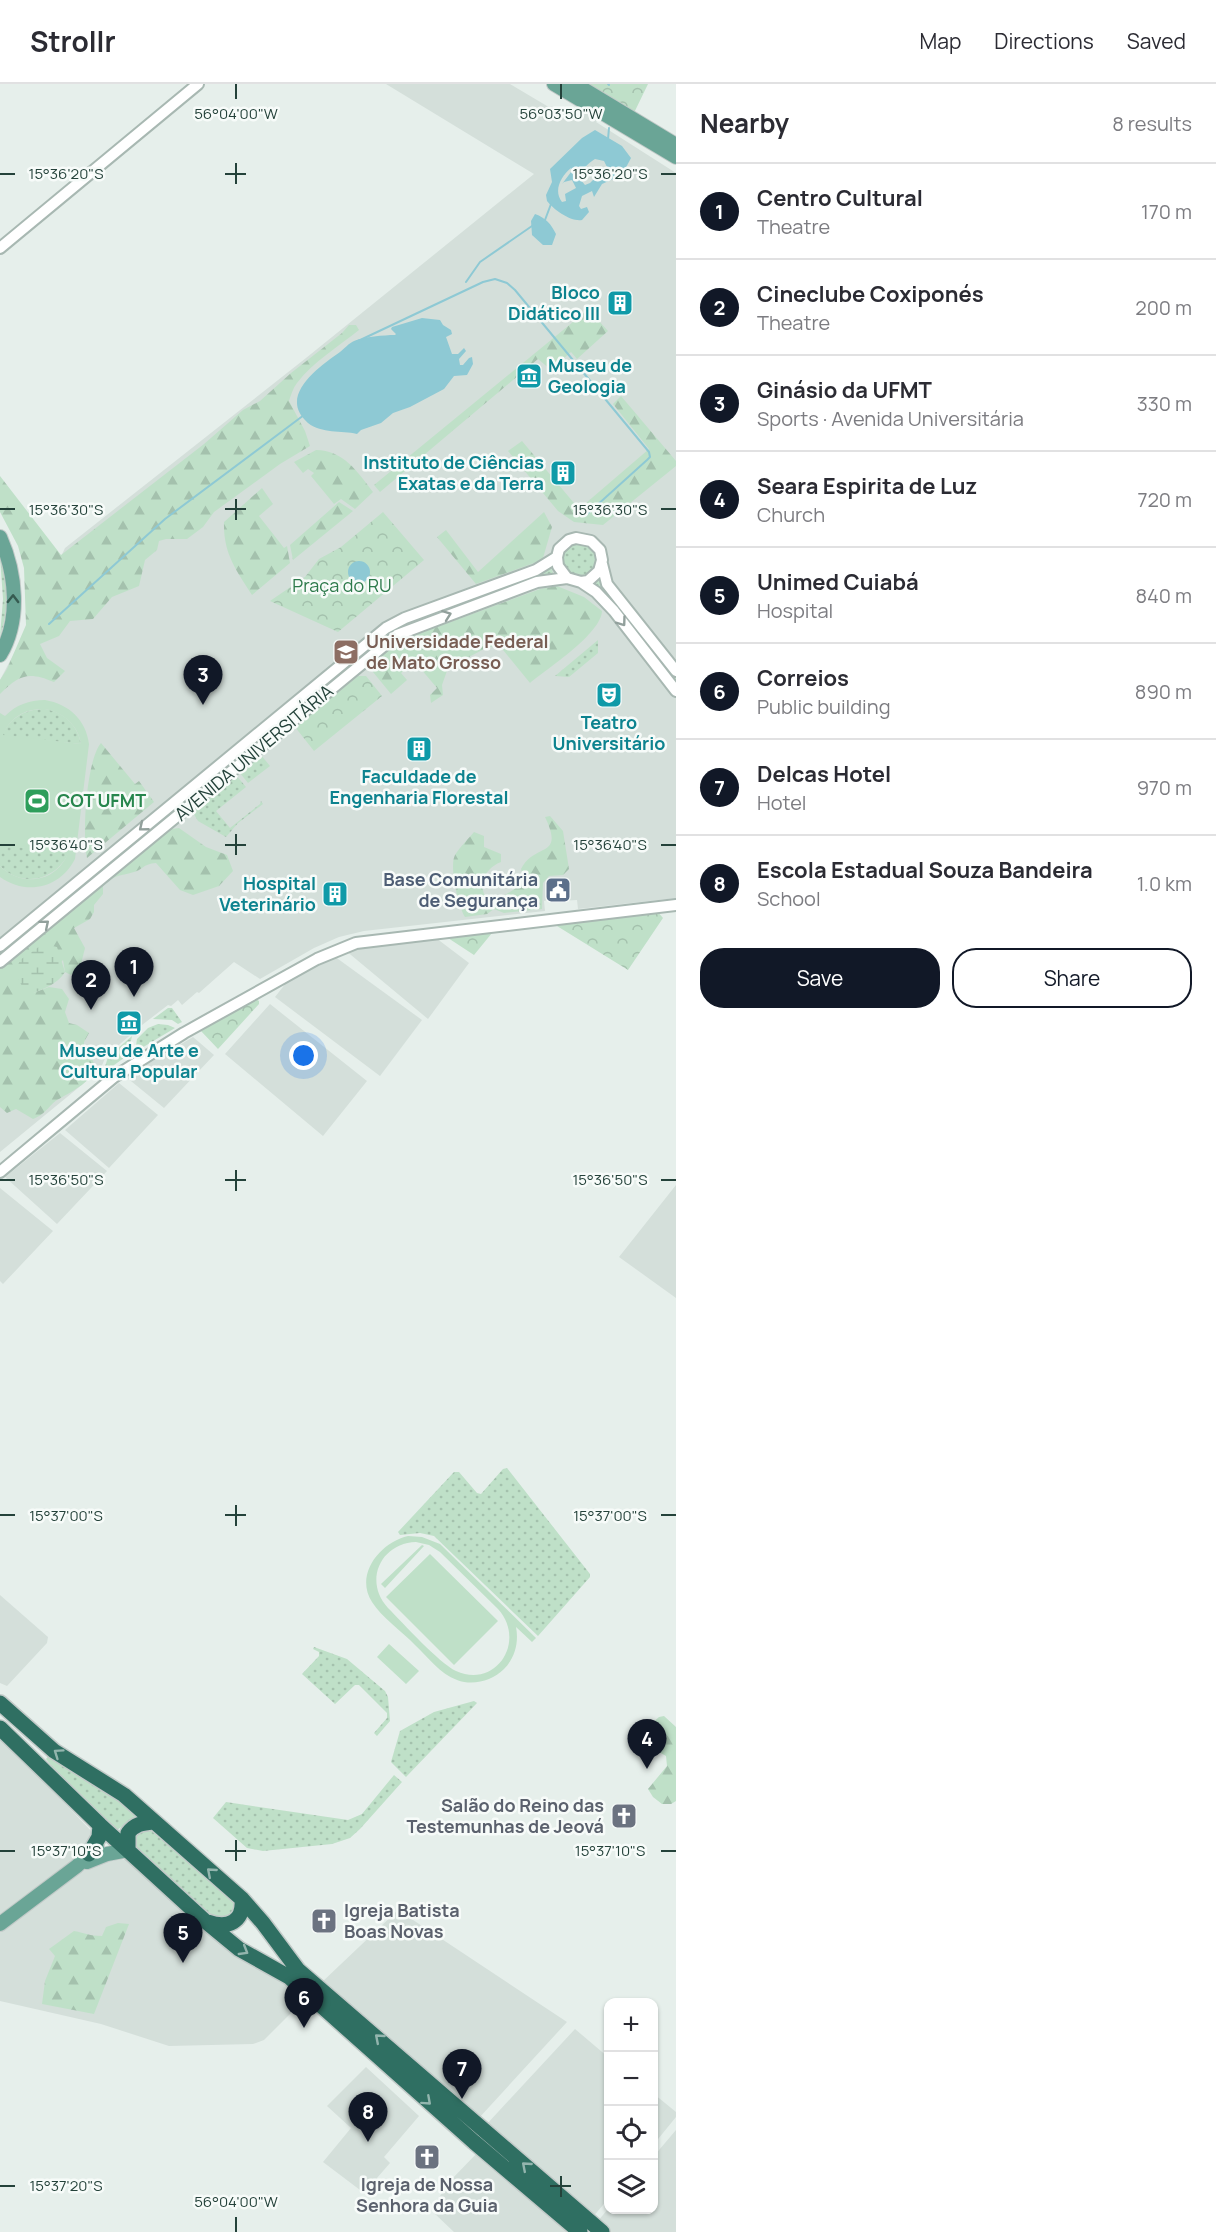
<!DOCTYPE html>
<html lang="en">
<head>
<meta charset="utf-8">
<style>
  body { margin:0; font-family:Manrope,sans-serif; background:#f2f2f3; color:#2b2b33 }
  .controls { position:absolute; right:18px; bottom:18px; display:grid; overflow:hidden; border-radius:12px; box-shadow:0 2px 4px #0004 }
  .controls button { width:54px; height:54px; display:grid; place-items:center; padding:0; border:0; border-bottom:2px solid #e1e1e2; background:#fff; color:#2b2b33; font:30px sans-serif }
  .you { position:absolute; left:304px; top:972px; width:21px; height:21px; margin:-15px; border:4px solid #fff; border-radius:50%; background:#1a73e8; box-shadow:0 0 0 9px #1a73e833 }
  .badge { display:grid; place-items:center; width:39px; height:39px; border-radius:50%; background:#111827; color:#fff; font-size:20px; font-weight:700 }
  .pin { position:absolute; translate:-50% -50px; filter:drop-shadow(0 2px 3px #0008) }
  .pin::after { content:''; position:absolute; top:32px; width:21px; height:18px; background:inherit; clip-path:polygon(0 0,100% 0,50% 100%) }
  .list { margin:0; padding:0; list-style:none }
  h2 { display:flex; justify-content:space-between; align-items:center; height:78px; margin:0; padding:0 24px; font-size:26px }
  h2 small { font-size:20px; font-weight:400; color:#7c7c81 }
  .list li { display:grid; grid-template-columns:39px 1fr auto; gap:18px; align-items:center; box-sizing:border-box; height:96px; padding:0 24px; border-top:2px solid #e1e1e2 }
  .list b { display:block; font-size:22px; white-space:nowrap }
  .list p { margin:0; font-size:20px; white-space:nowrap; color:#7c7c81 }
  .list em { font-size:20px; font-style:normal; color:#7c7c81 }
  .actions { display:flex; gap:12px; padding:18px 24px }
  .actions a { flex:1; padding:14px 0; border:2px solid #111827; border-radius:24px; text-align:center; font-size:21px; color:#111827 }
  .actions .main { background:#111827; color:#fff }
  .icon { flex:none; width:33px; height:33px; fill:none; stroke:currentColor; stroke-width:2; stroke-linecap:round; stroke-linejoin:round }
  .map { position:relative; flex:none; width:676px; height:2148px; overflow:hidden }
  header { display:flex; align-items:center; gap:36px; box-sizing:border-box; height:84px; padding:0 30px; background:#fff; border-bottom:2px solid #e1e1e2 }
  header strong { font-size:28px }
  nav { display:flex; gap:33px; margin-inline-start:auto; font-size:21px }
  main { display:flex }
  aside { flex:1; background:#fff }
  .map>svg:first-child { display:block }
  .built { fill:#d4dfda }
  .grass { fill:url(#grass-dots) }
  .forest { fill:url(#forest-firs) }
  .wetland { fill:url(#wetland-marsh) }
  .park { fill:url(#park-crowns) }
  .pitch { fill:#bfe0c8; fill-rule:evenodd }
  .water { fill:#8ec9d4; fill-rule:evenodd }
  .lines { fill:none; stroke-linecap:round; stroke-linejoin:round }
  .stream { stroke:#8ec9d4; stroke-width:2 }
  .minor-casing { stroke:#a8b8b2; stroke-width:14 }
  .major-casing { stroke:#c2cac8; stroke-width:16 }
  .highway-casing { stroke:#c2cac8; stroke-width:18 }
  .minor { stroke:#fff; stroke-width:10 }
  .major { stroke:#6aa596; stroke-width:14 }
  .highway { stroke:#2f6f62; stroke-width:15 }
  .oneway { stroke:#365b51 }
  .oneway2 { stroke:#92a09c }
  .oneway3 { stroke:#93b5ae }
  .ticks { fill:none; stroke:#24423a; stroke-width:2 }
  .labels { text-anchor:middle; stroke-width:5; stroke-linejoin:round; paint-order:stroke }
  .culture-label { font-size:18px; font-weight:bold; fill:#0d838f; stroke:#f7fbf9; text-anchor:end }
  .park-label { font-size:18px; fill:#2d7a4b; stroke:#f7fbf9 }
  .education-label { font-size:18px; font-weight:bold; fill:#785e54; stroke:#f7fbf9; text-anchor:start }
  .street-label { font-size:18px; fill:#24423a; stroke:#f7fbf9 }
  .leisure-label { font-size:18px; font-weight:bold; fill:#27864d; stroke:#f7fbf9; text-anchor:start }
  .service-label { font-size:18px; font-weight:bold; fill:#4e5e75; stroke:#f7fbf9; text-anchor:end }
  .worship-label { font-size:18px; font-weight:bold; fill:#5b616d; stroke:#f7fbf9; text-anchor:end }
  .ticks-label { font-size:15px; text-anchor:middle; fill:#24423a; stroke:#f7fbf9; stroke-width:5; stroke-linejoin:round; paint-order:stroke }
</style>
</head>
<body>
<header>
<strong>Strollr</strong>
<nav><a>Map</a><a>Directions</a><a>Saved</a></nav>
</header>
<main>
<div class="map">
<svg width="676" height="2148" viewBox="0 0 676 2148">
  <defs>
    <pattern id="grass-dots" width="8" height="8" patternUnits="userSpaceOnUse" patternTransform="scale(1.5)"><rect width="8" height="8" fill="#bfe0c8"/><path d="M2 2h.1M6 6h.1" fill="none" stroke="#a4c1ad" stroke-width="1.8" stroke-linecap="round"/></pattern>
    <pattern id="forest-firs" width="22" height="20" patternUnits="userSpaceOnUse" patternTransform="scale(1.5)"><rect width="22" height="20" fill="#bfe0c8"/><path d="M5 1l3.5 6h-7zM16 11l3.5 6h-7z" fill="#a4c1ad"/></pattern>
    <pattern id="wetland-marsh" width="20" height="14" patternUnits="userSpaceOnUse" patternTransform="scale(1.5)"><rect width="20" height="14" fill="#bfe0c8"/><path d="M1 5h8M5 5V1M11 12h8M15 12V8" fill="none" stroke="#a4c1ad"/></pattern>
    <pattern id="park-crowns" width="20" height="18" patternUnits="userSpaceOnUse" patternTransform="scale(1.5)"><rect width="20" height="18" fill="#bfe0c8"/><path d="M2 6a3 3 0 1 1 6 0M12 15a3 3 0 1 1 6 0" fill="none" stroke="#a4c1ad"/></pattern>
  </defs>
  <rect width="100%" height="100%" fill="#e6efeb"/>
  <path class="built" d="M386,0H510L547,22L594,30L601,33L596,38L676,89V814L578,825L577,816L559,817L558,814H554L544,817L545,827L364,847L339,853L314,864L260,895L234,878L199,909L197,908L182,921L178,916L171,922L168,921L142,941L106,972L100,986L0,1068V596L33,533L65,464L306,274L534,90Z
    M436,854L469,879L428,935L345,866Z
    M334,872L422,936L380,992L275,913L286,899Z
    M270,920L367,997L323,1052L225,970Z
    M193,953L214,971L164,1024L126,993Z
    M119,999L158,1031L109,1084L65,1046Z
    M60,1049L107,1087L57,1140L5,1093Z
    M676,1101V1214L619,1173Z
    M0,1104L53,1147L3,1200L0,1197Z
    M0,1511L48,1553L47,1559L7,1602L0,1599Z
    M0,1651L94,1750L78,1776L0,1834Z
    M113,1773L126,1776L229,1865L279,1892L306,1914L264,1956L253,1960L169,1962L101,1940L0,1917V1848L94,1778Z
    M398,1826L567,1938L479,2034L321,1899Z
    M575,1945L608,1973V2115L592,2134L486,2041Z
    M366,1983L419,2032L384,2073L390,2079L364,2109L323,2078L351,2044L327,2022Z
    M654,2010L676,2028V2033L654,2060Z
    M676,2046V2148H609L597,2138L608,2125L654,2126V2072Z
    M479,2067L573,2148H454L434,2129L438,2115L450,2097Z"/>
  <path class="grass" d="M561 476a18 18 0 1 1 36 0a18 18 0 1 1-36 0Z
    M0,473C9,498 9,527 0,552L3,515Z
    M551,484L554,491L392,548L220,687L0,872V864L383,548Z
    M599,492L603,502L676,592V600L592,498Z
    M598,556V569L569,593L555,592Z
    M45,625C65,629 77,641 81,660L2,652C10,633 26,625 45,625Z
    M261,671L270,682L248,699L240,689Z
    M236,691L246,703L216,727L230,744L260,720L261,717L263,720L238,739L226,753L198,737L192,727Z
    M0,761L69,768C56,797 22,804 0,782Z
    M168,924H172L182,938L178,940L172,936L153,935Z
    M158,940L168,941L175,944L135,968L137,955L148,944Z
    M132,952L128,971L103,989L108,973Z
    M507,1384L590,1490V1493L538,1552L434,1452L420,1449L400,1451L398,1448L454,1388H459L477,1409L481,1410L503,1385Z
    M314,1563L347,1575L385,1607L388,1613L390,1637L377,1652L374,1649L387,1634V1629L359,1601H355L335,1620L302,1590L319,1572V1568L313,1565Z
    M474,1617L477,1619L406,1693L391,1678L400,1647L434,1628Z
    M50,1670L111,1709L137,1731L112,1750L75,1712L46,1675Z
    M394,1691L402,1698L360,1745L350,1754L332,1760L263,1767L247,1764L213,1734L226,1718L348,1736L362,1730Z
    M149,1745L237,1816L238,1828L218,1839L132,1765V1749Z"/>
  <path class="forest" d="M590,224L593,227L589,231L594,239L598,236L608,247L577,275L571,268L551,286L538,275L380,408L374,401Z
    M349,241H356L359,246C338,263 314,277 297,299C293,304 291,311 289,317L305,347L310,362L280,380L214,428L203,443L187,455H166L159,457L157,466L145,476L139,502L112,513L93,535L70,537L59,552L40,560L47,574L65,587L54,598C28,587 19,591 0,610V596L7,585L26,541L24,484L18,462L0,428V392L61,471L204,360L243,326L260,317L291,289L342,249Z
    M621,312L676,377V382L603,441L574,438L558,427L508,367L522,357L579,425L649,365L613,320Z
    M316,366C343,366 358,388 373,408L355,425L341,415L334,420L311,392L314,389L308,385L303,389L294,378Z
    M262,404L273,420L259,432L284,464L287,462L290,479L252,511C236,486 223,469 224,438Z
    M339,418L353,427L293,476L290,461Z
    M544,428L552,443L543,474L534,479L476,500L437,453L446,446L478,488Z
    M557,502L584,513L602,527C601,550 548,584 530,599L499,561L486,564L448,584L442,601L443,611L431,619L430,611L437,604L415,578L401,589L407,596L391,610L373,588V577L399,557L540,505Z
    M101,659L135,700L139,697L154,718L87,774C82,751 86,677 101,659Z
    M550,732L563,747L569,785L563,791L549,792L543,799L542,825L504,829L494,825L487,830L465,833C458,822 449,782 455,771C460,763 468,755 474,748L484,752V763L501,770V778C491,782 486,788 481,799L484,810L492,816L499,815L522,800L524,794L521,785C535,758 565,775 545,733Z
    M179,744L206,763L227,771L233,787L219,802L193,811L180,806L156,779C143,780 144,785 134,788C118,793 118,789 103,802V810L94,821V828L90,835L74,844L85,864L80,884L71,891L65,888L63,876L33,909L49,903L62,905L69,915L65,928L69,939L77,941L89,949L84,958V966C111,988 78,1004 59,1015C50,1019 47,1030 33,1035L16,1025L7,1029L0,1023V885L165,746Z
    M664,1632L676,1643V1717L671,1720H662L653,1713L648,1705L667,1682L666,1672L652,1664L639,1660V1651L659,1633Z
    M118,1839L129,1840L94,1930L42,1920L45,1897L55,1872L49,1865L74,1847C86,1849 89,1852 102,1852L106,1843Z"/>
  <path class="wetland" d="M43,860L57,863L65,888C57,900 46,904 33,909L22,902L15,889L20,876Z"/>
  <path class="park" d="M583,0H648L633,31Z
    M383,428L424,476L338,548L270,517L305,493L319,475L341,463Z
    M358,592H366L382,612L314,667L295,643Z
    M657,827L663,834L628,886L557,842L559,839Z
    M492,849L474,871L448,854Z
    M256,915L259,917V920L218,965L201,947Z"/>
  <path class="pitch" d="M45,616C69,620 86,636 89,660L75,775C60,804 27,812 0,793V782C22,804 57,798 68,769L0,761V629L5,632C16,621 29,616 45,616ZM45,625C64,629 78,641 81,660L3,651C10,633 26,624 45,625Z
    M408,1452L422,1453L440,1460L536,1554L532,1558L516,1543C519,1558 515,1574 504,1585C492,1597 473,1602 457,1596C440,1590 428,1573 415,1561C403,1548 381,1533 372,1518C354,1490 381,1458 408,1452ZM416,1458L429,1461L440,1468L498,1525C527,1557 496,1605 456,1587C439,1579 403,1539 388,1524C363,1497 381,1459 416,1458Z
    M422,1461L424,1462L385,1504L381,1500Z
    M430,1470L498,1537L454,1581L386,1513Z
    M389,1560L419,1587L406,1600L377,1573Z"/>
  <path class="water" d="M595,46L622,62L631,74L622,91L602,100L594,113L592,107L582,112L579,122L581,125L587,123L589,128L582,136C571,138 554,126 547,117L546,111L552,98L550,85L582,54ZM595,75L604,77L607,83L604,88H601L590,99L585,101L580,95C580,87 588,79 595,75ZM571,84V88L562,100L564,98L572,96L576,104L565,110L566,117L562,118C553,107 561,92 571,84Z
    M535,130C546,134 551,140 556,150L552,161H543L532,151L531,137Z
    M422,234L440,236L443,241L451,246L452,250L446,253L452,270H458L464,264L466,267L459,275L460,281H463L469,274L472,273L473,280L467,291L454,292L444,305L410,323L393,329L381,339L361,346L357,350C341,346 322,350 308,339C277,312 319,283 340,268C344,265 349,259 354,257C364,253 384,251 395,251L396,250L391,245L392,243Z
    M348 488a11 11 0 1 1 22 0a11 11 0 1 1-22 0Z"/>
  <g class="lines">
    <path class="stream" d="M608,0L609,1
      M608,55L609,44
      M545,136L551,120
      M466,198L480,178L532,142
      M356,258L483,198L495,195L507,199L515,206L649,368L650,373L647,376L585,432
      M49,540L165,435L304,331"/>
    <g class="minor-casing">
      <path id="minor" d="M0,164L198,0
        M602,480L607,500L676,587
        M581,498L596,508L614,527L676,607
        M0,862L386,544L405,534L536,486L557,473
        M0,878L397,551L537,498L567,494L581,498L588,497L599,487L602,476L600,466L591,457L576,454L569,456L559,465L557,473L558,482L567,494
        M0,1088L114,993L184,949L317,875L356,859L676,821"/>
    </g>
    <g class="major-casing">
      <path id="major" d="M554,0L676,73
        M575,0L676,61
        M0,453C16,489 21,536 0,571
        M87,1778L107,1770L128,1766
        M0,1840L77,1782L97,1763"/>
    </g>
    <g class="highway-casing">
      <path id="highway" d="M0,1619L54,1667L124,1711L242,1815L263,1839L298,1886L602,2148
        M0,1644L100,1741L205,1837L239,1865L289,1893L474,2058L580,2148
        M128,1766V1749C135,1740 142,1739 153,1738
        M89,1770L99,1753L100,1741
        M208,1838C228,1845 244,1838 242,1815"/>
    </g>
    <use href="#minor" class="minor"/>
    <use href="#major" class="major"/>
    <use href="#highway" class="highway"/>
  </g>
  <defs><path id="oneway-chevron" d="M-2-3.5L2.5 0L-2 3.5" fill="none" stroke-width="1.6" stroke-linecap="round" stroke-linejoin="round" transform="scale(1.5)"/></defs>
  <use class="oneway" href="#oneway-chevron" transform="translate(13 515) rotate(-89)"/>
  <g class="oneway2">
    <use href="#oneway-chevron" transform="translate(447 531) rotate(-20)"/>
    <use href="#oneway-chevron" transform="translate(622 538) rotate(54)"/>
    <use href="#oneway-chevron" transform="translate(143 743) rotate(141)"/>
    <use href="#oneway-chevron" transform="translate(45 840) rotate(-40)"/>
  </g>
  <g class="oneway3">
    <use href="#oneway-chevron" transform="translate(58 1669) rotate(-145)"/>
    <use href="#oneway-chevron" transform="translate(211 1788) rotate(-139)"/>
    <use href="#oneway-chevron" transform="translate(244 1867) rotate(31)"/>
    <use href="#oneway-chevron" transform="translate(379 1954) rotate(-139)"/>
    <use href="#oneway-chevron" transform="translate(427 2017) rotate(42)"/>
    <use href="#oneway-chevron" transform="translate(526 2082) rotate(-139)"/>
  </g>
  <path class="ticks" d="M236,0V15M561,0V15M236,79V100M0,90H15M225,90H246M661,90H676M236,415V436M0,425H15M225,425H246M661,425H676M236,750V771M0,761H15M225,761H246M661,761H676M236,1086V1107M0,1096H15M225,1096H246M661,1096H676M236,1421V1442M0,1431H15M225,1431H246M661,1431H676M236,1756V1777M0,1767H15M225,1767H246M661,1767H676M561,2092V2113M0,2102H15M550,2102H571M236,2133V2148"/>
  <defs>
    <g id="building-square" transform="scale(1.35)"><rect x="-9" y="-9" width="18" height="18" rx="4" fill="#0f9aa8" stroke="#f7fbf9"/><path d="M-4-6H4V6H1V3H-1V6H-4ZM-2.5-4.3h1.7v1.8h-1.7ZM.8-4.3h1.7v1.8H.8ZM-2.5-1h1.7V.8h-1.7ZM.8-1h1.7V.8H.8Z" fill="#fff"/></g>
    <g id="museum-square" transform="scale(1.35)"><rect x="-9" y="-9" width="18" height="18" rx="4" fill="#0f9aa8" stroke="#f7fbf9"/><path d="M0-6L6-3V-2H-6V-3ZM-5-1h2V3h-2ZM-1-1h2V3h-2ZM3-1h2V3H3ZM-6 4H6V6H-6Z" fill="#fff"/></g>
    <g id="university-square" transform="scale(1.35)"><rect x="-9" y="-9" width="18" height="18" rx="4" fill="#8d6e63" stroke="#f7fbf9"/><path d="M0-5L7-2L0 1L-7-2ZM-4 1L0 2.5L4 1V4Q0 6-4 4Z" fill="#fff"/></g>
    <g id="theatre-square" transform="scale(1.35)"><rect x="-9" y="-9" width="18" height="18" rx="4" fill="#0f9aa8" stroke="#f7fbf9"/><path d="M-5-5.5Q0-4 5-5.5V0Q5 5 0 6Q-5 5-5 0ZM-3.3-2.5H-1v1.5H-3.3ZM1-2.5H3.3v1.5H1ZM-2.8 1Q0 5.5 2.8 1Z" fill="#fff"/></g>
    <g id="stadium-square" transform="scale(1.35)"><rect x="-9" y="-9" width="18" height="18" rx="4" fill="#2e9e5b" stroke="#f7fbf9"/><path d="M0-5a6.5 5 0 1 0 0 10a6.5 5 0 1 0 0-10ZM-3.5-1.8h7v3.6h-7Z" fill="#fff"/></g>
    <g id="civic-square" transform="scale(1.35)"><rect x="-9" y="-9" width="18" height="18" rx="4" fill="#5c6f8a" stroke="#f7fbf9"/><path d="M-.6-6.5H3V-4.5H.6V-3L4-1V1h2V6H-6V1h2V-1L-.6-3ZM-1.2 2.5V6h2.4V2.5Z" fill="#fff"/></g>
    <g id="church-square" transform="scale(1.35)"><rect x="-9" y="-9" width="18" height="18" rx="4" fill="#6b7280" stroke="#f7fbf9"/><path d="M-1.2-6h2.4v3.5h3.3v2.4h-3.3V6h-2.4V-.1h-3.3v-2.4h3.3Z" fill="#fff"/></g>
  </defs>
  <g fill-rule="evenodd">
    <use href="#building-square" x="620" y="219"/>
    <use href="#museum-square" x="529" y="292"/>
    <use href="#building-square" x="563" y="389"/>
    <use href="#university-square" x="346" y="568"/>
    <use href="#theatre-square" x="609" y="611"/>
    <use href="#building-square" x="419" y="665"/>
    <use href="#stadium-square" x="37" y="717"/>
    <use href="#civic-square" x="558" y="806"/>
    <use href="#building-square" x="335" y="810"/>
    <use href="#museum-square" x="129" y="939"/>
    <use href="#church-square" x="624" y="1732"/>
    <use href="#church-square" x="324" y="1837"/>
    <use href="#church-square" x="427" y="2073"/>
  </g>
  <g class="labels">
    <g class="culture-label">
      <text x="600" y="215">Bloco<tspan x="600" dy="21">Didático III</tspan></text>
      <text x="548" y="288" text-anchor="start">Museu de<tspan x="548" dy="21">Geologia</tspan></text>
      <text x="544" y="385">Instituto de Ciências<tspan x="544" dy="21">Exatas e da Terra</tspan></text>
      <text x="609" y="645" text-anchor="middle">Teatro<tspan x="609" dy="21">Universitário</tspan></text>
      <text x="419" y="699" text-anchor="middle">Faculdade de<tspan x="419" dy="21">Engenharia Florestal</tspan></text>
      <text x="316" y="806">Hospital<tspan x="316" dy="21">Veterinário</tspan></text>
      <text x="129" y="973" text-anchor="middle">Museu de Arte e<tspan x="129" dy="21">Cultura Popular</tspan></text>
    </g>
    <g class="park-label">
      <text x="342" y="508">Praça do RU</text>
    </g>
    <g class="education-label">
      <text x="366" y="564">Universidade Federal<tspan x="366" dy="21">de Mato Grosso</tspan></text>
    </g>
    <g class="street-label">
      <text transform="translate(254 669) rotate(-40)" y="6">AVENIDA UNIVERSITÁRIA</text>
    </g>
    <g class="leisure-label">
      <text x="57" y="723">COT UFMT</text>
    </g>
    <g class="service-label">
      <text x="538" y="802">Base Comunitária<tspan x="538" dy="21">de Segurança</tspan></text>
    </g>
    <g class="worship-label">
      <text x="604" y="1728">Salão do Reino das<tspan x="604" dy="21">Testemunhas de Jeová</tspan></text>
      <text x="344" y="1833" text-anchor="start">Igreja Batista<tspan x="344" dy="21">Boas Novas</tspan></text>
      <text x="427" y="2107" text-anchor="middle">Igreja de Nossa<tspan x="427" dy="21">Senhora da Guia</tspan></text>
    </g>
  </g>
  <g class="ticks-label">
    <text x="236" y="35">56°04'00"W</text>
    <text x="561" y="35">56°03'50"W</text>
    <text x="66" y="95">15°36'20"S</text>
    <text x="610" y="95">15°36'20"S</text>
    <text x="66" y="431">15°36'30"S</text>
    <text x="610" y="431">15°36'30"S</text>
    <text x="66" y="766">15°36'40"S</text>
    <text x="610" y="766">15°36'40"S</text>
    <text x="66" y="1101">15°36'50"S</text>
    <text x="610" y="1101">15°36'50"S</text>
    <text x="66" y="1437">15°37'00"S</text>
    <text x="610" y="1437">15°37'00"S</text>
    <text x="66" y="1772">15°37'10"S</text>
    <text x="610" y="1772">15°37'10"S</text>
    <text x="66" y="2107">15°37'20"S</text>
    <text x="236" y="2123">56°04'00"W</text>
  </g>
</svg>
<div class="controls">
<button>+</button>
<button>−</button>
<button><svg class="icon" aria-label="locate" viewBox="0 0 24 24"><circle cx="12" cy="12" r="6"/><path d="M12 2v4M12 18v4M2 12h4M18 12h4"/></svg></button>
<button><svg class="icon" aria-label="layers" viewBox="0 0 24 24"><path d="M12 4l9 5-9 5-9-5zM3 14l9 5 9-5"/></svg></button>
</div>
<div class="you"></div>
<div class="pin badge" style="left:134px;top:913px">1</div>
<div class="pin badge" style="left:91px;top:926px">2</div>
<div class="pin badge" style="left:203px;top:621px">3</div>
<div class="pin badge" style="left:647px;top:1685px">4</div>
<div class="pin badge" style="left:183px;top:1879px">5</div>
<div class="pin badge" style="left:304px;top:1944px">6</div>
<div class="pin badge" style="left:462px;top:2015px">7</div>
<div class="pin badge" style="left:368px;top:2058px">8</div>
</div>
<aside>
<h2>Nearby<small>8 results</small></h2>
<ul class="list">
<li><span class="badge">1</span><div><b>Centro Cultural</b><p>Theatre</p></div><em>170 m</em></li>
<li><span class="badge">2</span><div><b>Cineclube Coxiponés</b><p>Theatre</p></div><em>200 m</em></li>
<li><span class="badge">3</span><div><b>Ginásio da UFMT</b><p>Sports · Avenida Universitária</p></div><em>330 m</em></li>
<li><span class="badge">4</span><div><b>Seara Espirita de Luz</b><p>Church</p></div><em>720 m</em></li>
<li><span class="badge">5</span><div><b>Unimed Cuiabá</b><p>Hospital</p></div><em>840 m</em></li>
<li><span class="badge">6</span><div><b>Correios</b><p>Public building</p></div><em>890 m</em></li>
<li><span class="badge">7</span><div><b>Delcas Hotel</b><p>Hotel</p></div><em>970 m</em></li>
<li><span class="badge">8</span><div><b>Escola Estadual Souza Bandeira</b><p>School</p></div><em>1.0 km</em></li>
</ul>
<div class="actions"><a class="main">Save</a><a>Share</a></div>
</aside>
</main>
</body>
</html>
